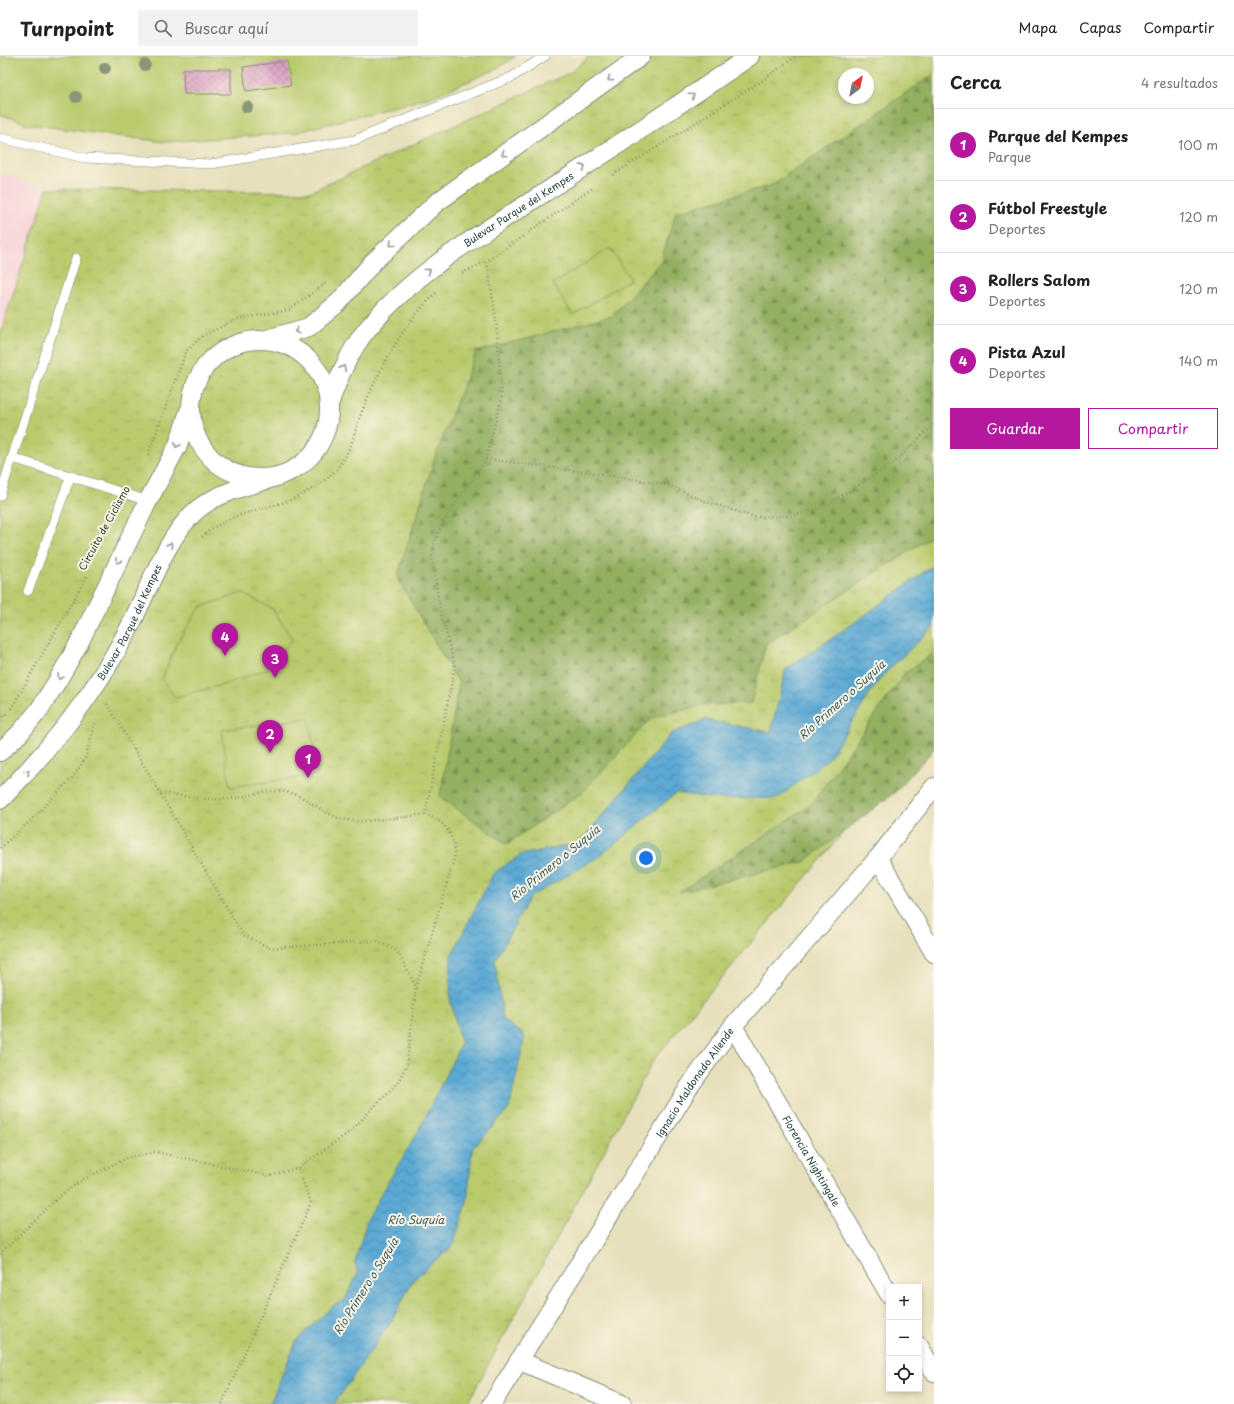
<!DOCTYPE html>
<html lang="es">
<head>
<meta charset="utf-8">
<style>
  body { margin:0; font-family:"Playpen Sans",sans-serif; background:#f2f2f2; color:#222 }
  .controls { position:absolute; right:12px; bottom:12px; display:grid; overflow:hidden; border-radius:0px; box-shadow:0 2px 6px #0003 }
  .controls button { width:36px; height:36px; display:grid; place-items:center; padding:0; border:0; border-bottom:1px solid #e0e0e0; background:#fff; color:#222; font:20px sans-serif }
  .compass { position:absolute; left:838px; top:12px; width:36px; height:36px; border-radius:50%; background:#fff; box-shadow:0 2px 6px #0003; rotate:32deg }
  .you { position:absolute; left:646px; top:802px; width:14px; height:14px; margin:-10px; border:3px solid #fff; border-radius:50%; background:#1a73e8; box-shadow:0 0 0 6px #1a73e833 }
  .badge { display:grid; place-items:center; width:26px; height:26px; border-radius:50%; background:#b5179e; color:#fff; font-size:13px; font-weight:700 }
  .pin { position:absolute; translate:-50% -33px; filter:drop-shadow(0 1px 2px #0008) }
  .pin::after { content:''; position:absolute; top:21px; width:14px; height:12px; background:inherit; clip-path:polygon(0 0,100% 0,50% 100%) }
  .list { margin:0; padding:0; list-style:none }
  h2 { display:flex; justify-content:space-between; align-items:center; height:52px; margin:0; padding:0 16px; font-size:17px }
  h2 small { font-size:13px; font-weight:400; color:#767676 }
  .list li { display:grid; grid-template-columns:26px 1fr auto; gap:12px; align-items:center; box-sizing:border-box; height:72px; padding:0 16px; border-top:1px solid #e0e0e0 }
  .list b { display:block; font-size:15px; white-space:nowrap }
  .list p { margin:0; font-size:13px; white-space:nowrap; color:#767676 }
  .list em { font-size:13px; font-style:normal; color:#767676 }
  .actions { display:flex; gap:8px; padding:12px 16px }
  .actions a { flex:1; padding:9px 0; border:1px solid #b5179e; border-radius:0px; text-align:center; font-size:14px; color:#b5179e }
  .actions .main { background:#b5179e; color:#fff }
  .icon { flex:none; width:22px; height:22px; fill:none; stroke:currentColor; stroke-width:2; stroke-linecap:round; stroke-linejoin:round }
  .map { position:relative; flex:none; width:934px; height:1348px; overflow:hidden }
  header { display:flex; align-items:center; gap:24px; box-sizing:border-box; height:56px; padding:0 20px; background:#fff; border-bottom:1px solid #e0e0e0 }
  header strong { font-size:19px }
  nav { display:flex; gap:22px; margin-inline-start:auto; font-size:14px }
  .search { width:280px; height:36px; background:#f2f2f2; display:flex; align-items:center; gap:10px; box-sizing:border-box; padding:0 14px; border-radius:0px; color:#767676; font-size:15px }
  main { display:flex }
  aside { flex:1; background:#fff }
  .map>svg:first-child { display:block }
  .built { fill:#f6cfd7 }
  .grass { fill:url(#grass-tufts); stroke:#6c8451; fill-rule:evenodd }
  .forest { fill:url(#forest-firs); stroke:#59764a }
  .garden { fill:#bacb6e; stroke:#6c8451 }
  .water { fill:url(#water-waves); stroke:#3d7384 }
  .building { fill:url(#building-cross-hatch) }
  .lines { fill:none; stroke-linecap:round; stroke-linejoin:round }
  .lane-casing { stroke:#838e78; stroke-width:10 }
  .street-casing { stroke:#838e78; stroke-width:20 }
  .path { stroke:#838e78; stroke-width:2.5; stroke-dasharray:1 3; stroke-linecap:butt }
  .lane { stroke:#fff; stroke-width:9 }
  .street { stroke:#fff; stroke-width:18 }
  .tree { fill:#8a9678 }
  .oneway { stroke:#8f9e9a }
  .labels { text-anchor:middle; stroke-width:4; stroke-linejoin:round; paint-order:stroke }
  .street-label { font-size:10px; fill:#1f3d34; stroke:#fcf5e5 }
  .water-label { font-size:11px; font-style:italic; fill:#315d64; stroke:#fcf5e5 }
</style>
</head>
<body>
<header>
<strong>Turnpoint</strong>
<div class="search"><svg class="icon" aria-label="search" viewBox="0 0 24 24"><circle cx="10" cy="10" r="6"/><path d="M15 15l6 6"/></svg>Buscar aquí</div>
<nav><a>Mapa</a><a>Capas</a><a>Compartir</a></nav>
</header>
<main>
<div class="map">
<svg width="934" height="1348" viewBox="0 0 934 1348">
  <defs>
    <pattern id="grass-tufts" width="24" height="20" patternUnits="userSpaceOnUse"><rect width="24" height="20" fill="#bacb6e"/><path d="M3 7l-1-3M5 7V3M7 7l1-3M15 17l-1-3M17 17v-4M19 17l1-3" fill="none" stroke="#9faf60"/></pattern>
    <pattern id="forest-firs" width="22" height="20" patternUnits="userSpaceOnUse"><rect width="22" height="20" fill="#93af61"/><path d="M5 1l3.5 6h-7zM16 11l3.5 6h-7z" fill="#779051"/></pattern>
    <pattern id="water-waves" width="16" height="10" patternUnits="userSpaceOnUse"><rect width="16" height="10" fill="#5ba9d4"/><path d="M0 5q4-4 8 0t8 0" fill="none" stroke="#4b8bad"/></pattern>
    <pattern id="building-cross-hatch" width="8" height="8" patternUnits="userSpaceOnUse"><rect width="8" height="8" fill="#da9ac3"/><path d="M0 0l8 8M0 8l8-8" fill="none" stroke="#b07f9f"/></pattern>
  </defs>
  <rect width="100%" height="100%" fill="#fcf5e5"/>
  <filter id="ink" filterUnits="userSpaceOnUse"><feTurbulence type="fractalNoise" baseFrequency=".025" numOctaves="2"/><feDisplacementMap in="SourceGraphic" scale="8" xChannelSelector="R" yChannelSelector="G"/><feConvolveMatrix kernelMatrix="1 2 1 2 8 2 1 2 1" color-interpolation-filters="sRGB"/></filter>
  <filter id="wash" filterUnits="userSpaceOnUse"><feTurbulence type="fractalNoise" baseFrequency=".012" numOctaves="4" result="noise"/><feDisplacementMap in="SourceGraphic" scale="16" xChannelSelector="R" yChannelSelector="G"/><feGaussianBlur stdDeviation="0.9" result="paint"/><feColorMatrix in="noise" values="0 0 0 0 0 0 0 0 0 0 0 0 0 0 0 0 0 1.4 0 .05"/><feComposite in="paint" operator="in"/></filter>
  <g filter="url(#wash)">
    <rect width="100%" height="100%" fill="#e7e0bc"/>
    <path class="built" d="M0,117L47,133L0,279Z"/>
    <path class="grass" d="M590,0H934V509L857,565L786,613L771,677L706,664L672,677L579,787L520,799L450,942L461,988L355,1205L358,1218L344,1245L333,1250L297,1284L270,1348H0V279L47,133L310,136L571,16ZM844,18H868V42H844Z
      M934,570V668L654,1003L467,1348H334L391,1266L413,1224L453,1189L467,1147L472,1093L509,1053L503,964L495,904L530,841L601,799L676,737L719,743L829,702L879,623Z"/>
    <path class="forest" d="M934,18V479L766,588L751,647L704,649L651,662L584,735L507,788L440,741L459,627L397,522L435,401L476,296L612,260L661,205L676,156L772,129Z
      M934,597V693L895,736L804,806L679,836L811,749L905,617Z"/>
    <path class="garden" d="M0,0H516L495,14L431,41L294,77L164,86L27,68L0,58Z
      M610,192L630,223L573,259L553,228Z
      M242,537L273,553L292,583L268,613L226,628L175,641L162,623L177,587L200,551Z
      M309,662L318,719L230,731L222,674Z"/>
    <path class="water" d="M934,509V570L879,623L829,702L778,742L719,743L676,737L601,799L530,841L495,904L503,964L525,980L509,1053L472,1093L467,1147L453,1189L413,1224L391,1266L334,1348H270L297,1284L333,1250L344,1245L358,1218L355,1205L368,1161L420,1072L461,988L450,942L451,900L493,818L520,799L580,787L672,677L706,664L771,676L786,613L857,565Z"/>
    <g id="blocks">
      <path class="building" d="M287,5L291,29L246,35L243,11Z
        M183,13H231V38H184Z"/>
    </g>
  </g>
  <g filter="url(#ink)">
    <use href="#blocks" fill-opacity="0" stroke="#838e78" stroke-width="1"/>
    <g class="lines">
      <g class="lane-casing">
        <path id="lane" d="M0,82L85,102L211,108L355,84L512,21L545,0
          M13,402L148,445
          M0,440L76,202
          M28,535L71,419"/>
      </g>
      <g class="street-casing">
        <g id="street">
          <circle cx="260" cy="353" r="69"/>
          <path d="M264,284L309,271L339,246L373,206L436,147L641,0"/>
          <path id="s1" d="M329,348C339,321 350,293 369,271C416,215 480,178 541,139C611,93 681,48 750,0"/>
          <path d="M0,696L20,677L39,654L58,624L79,587L148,445L178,389L189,355"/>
          <path id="s2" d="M0,744C50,693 92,642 126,578C146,541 165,480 198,453C220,435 253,429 279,420"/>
          <path d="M878,802L934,897"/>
          <path id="s3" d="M733,970L889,1238"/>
          <path d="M919,1290L934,1316"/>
          <path d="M520,1305L622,1348"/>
          <path id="s4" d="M492,1348L691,1028L733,970L878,802L934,731"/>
        </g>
      </g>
      <path class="path" d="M613,119L760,26L796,0
        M462,217L487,205
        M148,399L186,295L203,280L237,263L289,254L326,227
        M486,403L601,418L668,429L704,445L755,461L792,460L824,451L895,406L934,368
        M202,481C224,460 254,455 282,447C300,441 323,428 336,414C352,396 354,374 363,353C380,311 403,268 437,236
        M107,648L160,737C182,740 206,744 229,743C249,741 267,732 286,736C309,740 323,760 346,764C365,767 388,762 407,761C412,760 420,758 425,759C446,764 457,783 454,803L416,931
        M11,653L87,520
        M0,664L8,656
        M425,759L455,610L441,559L432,502L435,484L444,465L486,403L502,340L496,263L487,205L594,131
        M0,792L28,767L74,720L85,703L95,667
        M0,1198L61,1139L84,1123L127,1102L155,1096L270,1120L298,1112L351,1075L398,1026L407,1008L416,931L400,900L395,894L377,885L270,892L243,879L160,737
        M222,1348L311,1147L298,1112"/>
      <use href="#lane" class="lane"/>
      <use href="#street" class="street"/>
    </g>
    <g class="tree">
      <circle cx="145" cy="9" r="6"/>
      <circle cx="105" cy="12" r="6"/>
      <circle cx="76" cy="41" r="6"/>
      <circle cx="247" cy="51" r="6"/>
    </g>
    <defs><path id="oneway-chevron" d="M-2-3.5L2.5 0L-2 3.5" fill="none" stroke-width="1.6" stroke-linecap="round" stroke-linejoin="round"/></defs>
    <g class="oneway">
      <use href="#oneway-chevron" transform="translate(610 23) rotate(144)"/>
      <use href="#oneway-chevron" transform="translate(692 40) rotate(-35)"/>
      <use href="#oneway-chevron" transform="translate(504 98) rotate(144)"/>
      <use href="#oneway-chevron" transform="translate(583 111) rotate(-33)"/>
      <use href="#oneway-chevron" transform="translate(392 188) rotate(137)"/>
      <use href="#oneway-chevron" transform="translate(428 215) rotate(-36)"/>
      <use href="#oneway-chevron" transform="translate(297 275) rotate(164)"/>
      <use href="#oneway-chevron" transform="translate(343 312) rotate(-64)"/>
      <use href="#oneway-chevron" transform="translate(177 389) rotate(116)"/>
      <use href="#oneway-chevron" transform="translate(170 489) rotate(-60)"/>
      <use href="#oneway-chevron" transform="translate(118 505) rotate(116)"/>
      <use href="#oneway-chevron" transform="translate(60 621) rotate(120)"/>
      <use href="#oneway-chevron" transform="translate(27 716) rotate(-46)"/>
    </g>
  </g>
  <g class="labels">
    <g class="street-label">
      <text dy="4" stroke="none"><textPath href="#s1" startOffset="278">Bulevar Parque del Kempes</textPath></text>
      <text transform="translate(104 472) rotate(-61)" y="4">Circuito de Ciclismo</text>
      <text dy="4" stroke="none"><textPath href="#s2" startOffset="221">Bulevar Parque del Kempes</textPath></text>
      <text dy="4" stroke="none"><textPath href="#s4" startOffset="380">Ignacio Maldonado Allende</textPath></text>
      <text dy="4" stroke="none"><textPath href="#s3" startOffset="156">Florencia Nightingale</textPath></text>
    </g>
    <g class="water-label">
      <text transform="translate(842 644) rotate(-42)" y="4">Río Primero o Suquía</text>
      <text transform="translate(555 807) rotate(-39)" y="4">Río Primero o Suquía</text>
      <text x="416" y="1168">Río Suquía</text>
      <text transform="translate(366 1230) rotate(-58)" y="4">Río Primero o Suquía</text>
    </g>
  </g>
</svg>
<div class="controls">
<button>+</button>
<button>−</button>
<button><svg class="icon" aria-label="locate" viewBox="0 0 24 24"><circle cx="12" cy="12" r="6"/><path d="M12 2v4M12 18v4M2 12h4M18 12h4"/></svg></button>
</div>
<svg class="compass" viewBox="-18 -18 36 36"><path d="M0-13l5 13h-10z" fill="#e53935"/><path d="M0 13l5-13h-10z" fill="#767676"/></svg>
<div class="you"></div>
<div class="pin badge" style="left:308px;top:722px">1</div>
<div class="pin badge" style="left:270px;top:697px">2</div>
<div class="pin badge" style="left:275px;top:622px">3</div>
<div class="pin badge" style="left:225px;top:600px">4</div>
</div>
<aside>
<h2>Cerca<small>4 resultados</small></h2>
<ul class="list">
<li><span class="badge">1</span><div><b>Parque del Kempes</b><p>Parque</p></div><em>100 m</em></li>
<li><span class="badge">2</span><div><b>Fútbol Freestyle</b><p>Deportes</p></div><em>120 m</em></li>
<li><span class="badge">3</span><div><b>Rollers Salom</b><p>Deportes</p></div><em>120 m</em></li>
<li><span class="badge">4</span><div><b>Pista Azul</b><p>Deportes</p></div><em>140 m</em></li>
</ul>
<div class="actions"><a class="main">Guardar</a><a>Compartir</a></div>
</aside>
</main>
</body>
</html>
